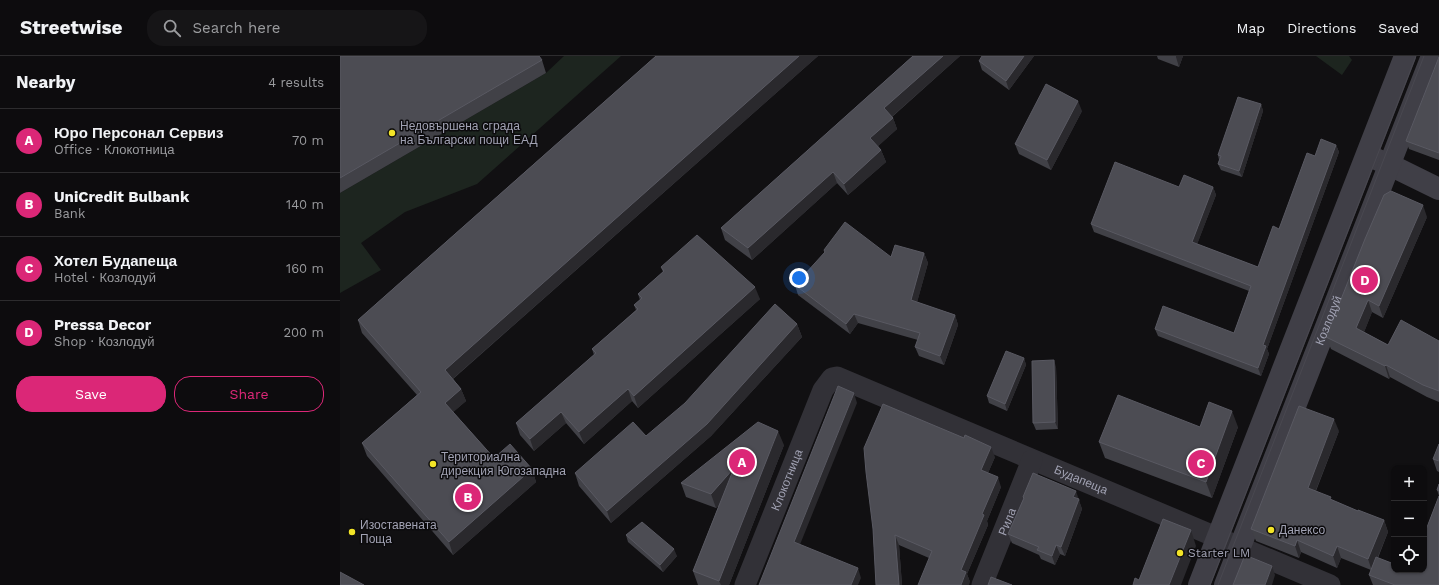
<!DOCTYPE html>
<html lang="en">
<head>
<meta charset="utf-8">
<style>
  body { margin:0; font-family:"Work Sans",sans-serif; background:#161517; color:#f1f3f6 }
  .controls { position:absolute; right:12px; bottom:12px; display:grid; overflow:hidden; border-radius:8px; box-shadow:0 1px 3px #0004 }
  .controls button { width:36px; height:36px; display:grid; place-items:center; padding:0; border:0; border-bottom:1px solid #2d2c2e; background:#0d0c0e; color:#f1f3f6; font:20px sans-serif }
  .you { position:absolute; left:459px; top:222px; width:14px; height:14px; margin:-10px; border:3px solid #fff; border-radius:50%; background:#1a73e8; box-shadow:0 0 0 6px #1a73e833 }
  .badge { display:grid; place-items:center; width:26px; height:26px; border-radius:50%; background:#db2777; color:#fff; font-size:13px; font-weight:700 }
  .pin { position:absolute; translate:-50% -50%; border:2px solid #fff; box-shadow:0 1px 4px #0006 }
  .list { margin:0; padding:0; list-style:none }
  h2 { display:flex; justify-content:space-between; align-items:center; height:52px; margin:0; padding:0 16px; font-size:17px }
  h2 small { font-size:13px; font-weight:400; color:#9a9b9e }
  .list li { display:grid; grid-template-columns:26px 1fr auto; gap:12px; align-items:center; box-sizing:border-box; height:64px; padding:0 16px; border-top:1px solid #2d2c2e }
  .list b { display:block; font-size:15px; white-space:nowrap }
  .list p { margin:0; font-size:13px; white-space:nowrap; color:#9a9b9e }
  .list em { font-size:13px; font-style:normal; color:#9a9b9e }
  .actions { display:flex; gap:8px; padding:12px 16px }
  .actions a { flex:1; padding:9px 0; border:1px solid #db2777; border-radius:16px; text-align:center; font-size:14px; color:#db2777 }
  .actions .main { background:#db2777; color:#fff }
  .icon { flex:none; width:22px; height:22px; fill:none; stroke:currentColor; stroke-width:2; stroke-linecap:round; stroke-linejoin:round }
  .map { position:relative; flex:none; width:1099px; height:529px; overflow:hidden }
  header { display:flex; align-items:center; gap:24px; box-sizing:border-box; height:56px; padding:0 20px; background:#0d0c0e; border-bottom:1px solid #2d2c2e }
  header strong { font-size:19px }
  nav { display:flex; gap:22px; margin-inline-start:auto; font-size:14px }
  .search { width:280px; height:36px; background:#161517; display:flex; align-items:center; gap:10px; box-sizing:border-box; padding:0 14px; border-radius:16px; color:#9a9b9e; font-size:15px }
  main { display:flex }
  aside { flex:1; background:#0d0c0e }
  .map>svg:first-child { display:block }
  .green { fill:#1d251f }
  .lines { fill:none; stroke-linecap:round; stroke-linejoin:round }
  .street { stroke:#323137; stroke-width:21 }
  .secondary { stroke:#403f47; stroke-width:22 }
  .tram { stroke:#494850; stroke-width:1 }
  .wall { fill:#414147 }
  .shaded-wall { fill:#2a292d }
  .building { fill:#4c4c53; stroke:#595962 }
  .poi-dot { fill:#f3e427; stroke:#0c0b0d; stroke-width:1.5 }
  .labels { text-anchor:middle; stroke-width:3; stroke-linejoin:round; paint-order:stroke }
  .poi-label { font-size:12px; fill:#a1a2b3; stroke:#0c0b0d; text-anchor:start }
  .street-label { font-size:12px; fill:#a1a2b3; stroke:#0c0b0d }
</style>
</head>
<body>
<header>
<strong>Streetwise</strong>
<div class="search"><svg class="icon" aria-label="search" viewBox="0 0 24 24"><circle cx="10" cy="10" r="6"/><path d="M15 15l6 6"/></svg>Search here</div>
<nav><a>Map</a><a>Directions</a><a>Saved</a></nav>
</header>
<main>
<aside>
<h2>Nearby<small>4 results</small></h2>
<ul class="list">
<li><span class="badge">A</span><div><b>Юро Персонал Сервиз</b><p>Office · Клокотница</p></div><em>70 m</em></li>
<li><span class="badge">B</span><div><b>UniCredit Bulbank</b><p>Bank</p></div><em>140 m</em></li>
<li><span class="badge">C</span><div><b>Хотел Будапеща</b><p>Hotel · Козлодуй</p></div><em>160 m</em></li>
<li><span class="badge">D</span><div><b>Pressa Decor</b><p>Shop · Козлодуй</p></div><em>200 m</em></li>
</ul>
<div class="actions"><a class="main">Save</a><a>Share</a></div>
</aside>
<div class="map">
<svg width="1099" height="529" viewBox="0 0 1099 529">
  <rect width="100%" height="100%" fill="#111012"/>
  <path class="green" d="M224,0H281L137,128L65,156L21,187L41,214L0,237V137L206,17Z
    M976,0H1009L1012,4L1002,19Z"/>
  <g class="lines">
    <g class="street">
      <path id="s1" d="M405,529L483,334L492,322L497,321L990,529"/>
      <path id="s2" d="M642,529L692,404"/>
    </g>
    <g class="secondary">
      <path d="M1036,103L1050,109L1099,133"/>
      <path d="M859,529L1065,0"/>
      <path id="s3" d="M885,529L1092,0"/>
    </g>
    <path class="tram" d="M870,529L1076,0
      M878,529L1084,0"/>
  </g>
  <path class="wall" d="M0,0L202,4L206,17L0,137Z
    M316,0H478L113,323L121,333L126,345L113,356L154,402L192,413L196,426L113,499L27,400L22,387L77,339L22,277L18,264Z
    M573,0H620L552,61L553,62L557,73L538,90L541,94L546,106L508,139L497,127L412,204L385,184L381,172Z
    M694,0L669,34L642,14L639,5Z
    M817,0H843L839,11L818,3Z
    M1099,1V104L1069,93L1066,85Z
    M921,48L923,55L902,121L881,114L878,108L879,104L878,99Z
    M742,55L711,114L679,98L675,88Z
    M996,89L999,96L927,293L929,298L921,320L818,280L815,273L894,277L909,235L754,176L751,168L839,131H873L876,139L857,188L918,211L939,173L975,100Z
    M1087,161L1043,262L1032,256L1024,276L1048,289L1099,285V346L1087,341L1050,321L1049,323L991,293L986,281Z
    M484,194L551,201L584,197L588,207L577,246L615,259L618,269L604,309L579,300L575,291L578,284L518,267L510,278L458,239L455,229L485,197Z
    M321,211L420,243L298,352L292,345L244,388L226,367L194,395L180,379L176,367L254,299L252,293L296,254L294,249L300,244L298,238L323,216Z
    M457,268L462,281L371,380L271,467L239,430L235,417L306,380Z
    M684,302L686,309L667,355L649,347L647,340Z
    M716,311L718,373L696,374L693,367Z
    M860,371H898L872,442L765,402L759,386Z
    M999,375L976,435L992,444L1018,455L1044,464L1048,476L1038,502L1070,515L1099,440L1097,434L1099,428V529H1033L1029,519L1031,514L1001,502L997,512L961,496L959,502L916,485L911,473Z
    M1099,388V416L1097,415L1093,403Z
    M444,389L389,529H358L353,515L379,449L376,452L346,441L341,427Z
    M655,401L648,417L661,431L647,465L648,469L627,518L630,526L589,502L559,489L562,529H536L533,473Z
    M683,441L740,444L739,445L742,453L725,500L720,498L715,509L701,503L699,499L672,487L668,478L683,443Z
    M286,479L337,500L323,516L288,486Z"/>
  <path class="shaded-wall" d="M459,0H478L109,326L105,314Z
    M603,0H620L548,64L544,52Z
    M684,0H694L669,34L666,25Z
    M836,0H843L839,11L836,1Z
    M738,45L742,55L711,114L707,104Z
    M921,48L923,55L902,121L899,115Z
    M553,62L557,73L535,93L530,82Z
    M996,89L999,96L927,293L929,298L921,320L918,312L923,289Z
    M541,94L546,106L508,139L504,128Z
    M493,116L497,127L412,204L408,192Z
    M873,131L876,139L855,194L852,186Z
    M1083,149L1087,161L1043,262L1039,250Z
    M584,197L588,207L575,254L571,244Z
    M415,231L420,243L298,352L294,340Z
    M1028,244L1032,256L1021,284L1016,272Z
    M514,258L518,267L510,278L506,268Z
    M615,259L618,269L604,309L600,300Z
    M457,268L462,281L371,380L271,467L267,455Z
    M684,302L686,309L667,355L665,348Z
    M714,304L716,311L718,373L715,366Z
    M1046,309L1050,321L1049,323L1045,310Z
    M121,333L126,345L110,359L105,347Z
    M288,333L292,345L244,388L239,376Z
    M514,337L517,347L457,496L454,486Z
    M892,355L898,371L872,442L866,426Z
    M221,356L226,367L194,395L190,383Z
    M994,363L999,375L972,444L968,432Z
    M438,375L444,389L389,529H381L379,525Z
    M651,391L655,401L645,424L641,414Z
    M394,412L399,426L376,452L371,438Z
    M192,413L196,426L113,499L109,486Z
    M658,421L661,431L647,465L648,469L627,518L630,526L629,529H621V514L642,458Z
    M736,435L742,453L725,500L721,491L733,441Z
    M1044,464L1048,476L1032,515L1028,503Z
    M851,474L856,490L841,529H829Z
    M555,479L559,489L562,529H559Z
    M957,484L961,496L959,502L955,490Z
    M716,489L720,498L715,509L712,500Z
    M997,490L1001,502L997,512L993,500Z
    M334,493L337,500L323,516L320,509Z
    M932,510L935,519L932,529H925Z
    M518,512L521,522L518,529H511Z"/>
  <path class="building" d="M0,0H199L202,4L0,122Z
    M316,0H459L105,314L121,333L105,347L154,402L170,388L192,413L109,486L22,387L81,336L18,264Z
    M573,0H603L544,52L553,62L530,82L541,94L504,128L493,116L408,192L381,172Z
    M642,0H684L666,25L639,5Z
    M1099,1V97L1066,85Z
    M706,28L738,45L707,104L675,88Z
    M898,41L921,48L899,115L878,108L881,100L878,99Z
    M981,83L996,89L923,289L926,290L918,312L815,273L823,250L894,277L911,230L751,168L775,106L839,131L844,119L873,131L852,186L918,211L933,170L939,173L967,97L975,100Z
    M1051,135L1083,149L1039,250L1028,244L1016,272L1048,289L1061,264L1099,285V335L1083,329L1046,309L1045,310L986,281L1025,183L1044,139Z
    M505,166L551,201L555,189L584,197L571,244L615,259L600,300L575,291L580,277L514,258L506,268L455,229L485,196L484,194Z
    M357,179L415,231L294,340L288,333L239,376L221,356L190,383L176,367L256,297L252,293L298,253L294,249L302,242L298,238L324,215L321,211Z
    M435,248L457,268L367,368L267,455L235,417L293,366L306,380L345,347Z
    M666,295L684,302L665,348L647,340Z
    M714,304L715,366L693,367L692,305Z
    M498,330L514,337L454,486L518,512L511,529H419Z
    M778,339L860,371L869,346L892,355L866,426L759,386Z
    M543,348L624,382L625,379L651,391L641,414L658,421L642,458L644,459L621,514L626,516L621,529H578L592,495L555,479L559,529H536L533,473L526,416L524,392Z
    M959,350L994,363L968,432L991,441L990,443L1018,455V454L1044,464L1028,503L997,490L993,500L957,484L955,490L911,473Z
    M418,366L438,375L379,525L353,515L394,412L371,438L341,427Z
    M1099,388V405L1093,403Z
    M693,417L736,435L733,441L739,443L721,491L716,489L712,500L697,494L699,491L668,478L684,442L683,441Z
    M1099,428V435L1097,434Z
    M1099,440V529H1055L1029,519L1036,501L1054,508V514L1070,515L1071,514H1084V479Z
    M823,463L851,474L829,529H793L795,522L799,524Z
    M302,466L334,493L320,509L286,479Z
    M905,499L932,510L925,529H893Z
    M0,516L24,529H0Z
    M651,521L672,529H648Z"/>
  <g class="poi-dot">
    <circle cx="52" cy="77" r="4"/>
    <circle cx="93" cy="408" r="4"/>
    <circle cx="931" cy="474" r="4"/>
    <circle cx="12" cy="476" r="4"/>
    <circle cx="840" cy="497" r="4"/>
  </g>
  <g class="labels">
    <g class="poi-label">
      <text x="60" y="74">Недовършена сграда<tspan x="60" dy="14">на Български пощи ЕАД</tspan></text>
      <text x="101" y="405">Териториална<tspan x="101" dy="14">дирекция Югозападна</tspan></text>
      <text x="20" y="473">Изоставената<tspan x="20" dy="14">Поща</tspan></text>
      <text x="939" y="478">Данексо</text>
      <text x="848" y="501">Starter LM</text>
    </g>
    <g class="street-label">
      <text dy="4" stroke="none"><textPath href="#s3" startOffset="284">Козлодуй</textPath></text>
      <text dy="4" stroke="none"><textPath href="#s1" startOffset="113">Клокотница</textPath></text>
      <text dy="4" stroke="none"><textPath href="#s1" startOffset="495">Будапеща</textPath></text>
      <text dy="4" stroke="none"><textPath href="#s2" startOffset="68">Рила</textPath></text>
    </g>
  </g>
</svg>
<div class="controls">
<button>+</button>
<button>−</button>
<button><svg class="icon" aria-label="locate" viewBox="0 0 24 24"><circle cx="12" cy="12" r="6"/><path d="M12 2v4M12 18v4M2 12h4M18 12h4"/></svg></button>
</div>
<div class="you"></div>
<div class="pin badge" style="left:402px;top:406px">A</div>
<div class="pin badge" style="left:128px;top:441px">B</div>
<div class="pin badge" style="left:861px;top:407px">C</div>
<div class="pin badge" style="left:1025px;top:224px">D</div>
</div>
</main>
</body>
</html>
